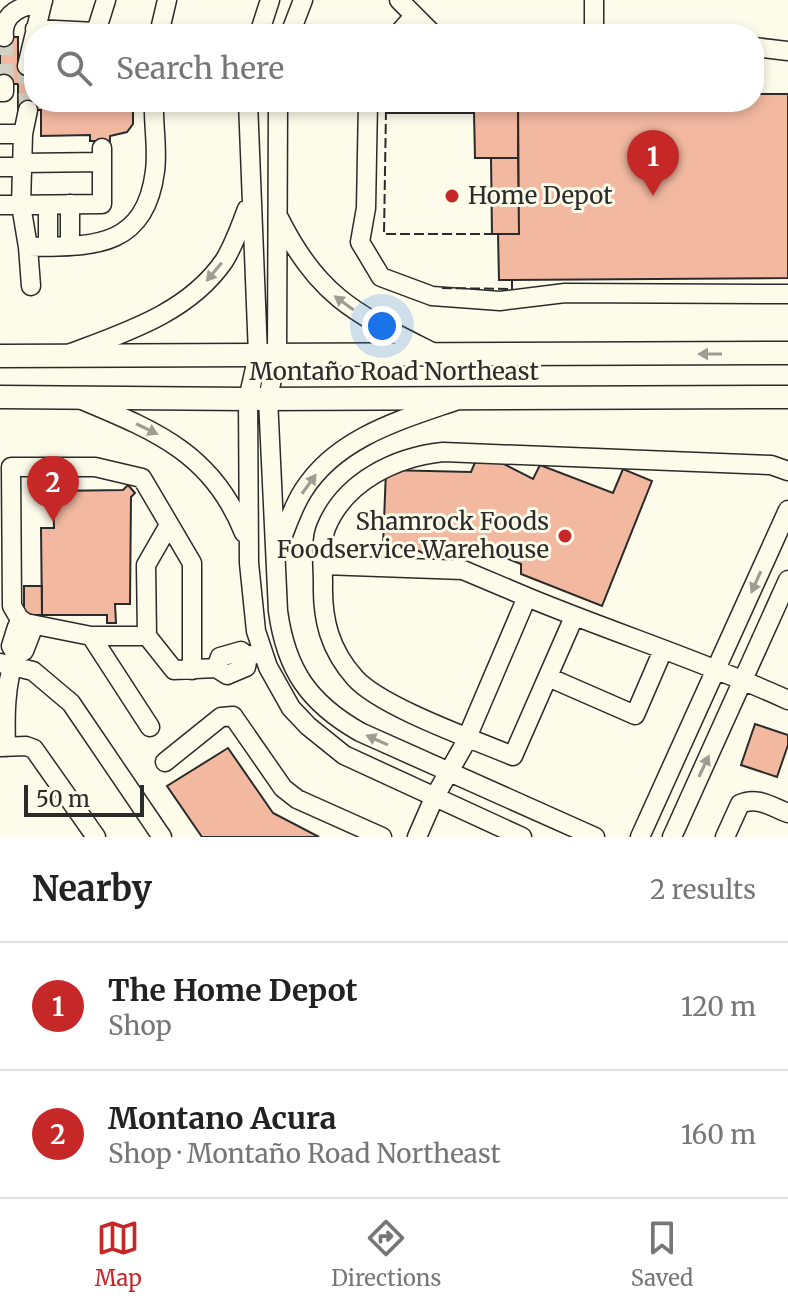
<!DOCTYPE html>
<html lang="en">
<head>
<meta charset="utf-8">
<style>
  body { margin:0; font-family:Merriweather,serif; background:#f6f6f6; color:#222 }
  .scale { position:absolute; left:24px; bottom:20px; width:120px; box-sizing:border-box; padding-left:8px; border:4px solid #2b2b2b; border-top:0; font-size:22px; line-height:28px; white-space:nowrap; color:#2b2b2b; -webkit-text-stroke:6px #fdfbea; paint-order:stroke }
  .you { position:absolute; left:382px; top:326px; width:28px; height:28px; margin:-20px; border:6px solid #fff; border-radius:50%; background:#1a73e8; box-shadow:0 0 0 12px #1a73e833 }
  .badge { display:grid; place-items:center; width:52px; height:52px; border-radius:50%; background:#c62828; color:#fff; font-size:26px; font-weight:700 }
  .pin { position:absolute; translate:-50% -66px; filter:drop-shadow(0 2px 4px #0008) }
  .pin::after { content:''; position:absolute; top:42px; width:28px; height:24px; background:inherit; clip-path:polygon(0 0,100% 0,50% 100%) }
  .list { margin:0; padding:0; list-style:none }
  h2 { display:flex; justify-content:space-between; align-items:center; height:104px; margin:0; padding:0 32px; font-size:34px }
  h2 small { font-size:26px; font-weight:400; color:#767676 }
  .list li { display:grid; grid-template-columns:52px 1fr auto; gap:24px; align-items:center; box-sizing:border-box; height:128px; padding:0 32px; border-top:2px solid #e0e0e0 }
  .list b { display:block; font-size:30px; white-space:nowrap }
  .list p { margin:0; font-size:26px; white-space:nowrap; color:#767676 }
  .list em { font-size:26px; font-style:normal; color:#767676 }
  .icon { flex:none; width:44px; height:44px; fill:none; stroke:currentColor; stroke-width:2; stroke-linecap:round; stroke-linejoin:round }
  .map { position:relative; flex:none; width:788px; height:837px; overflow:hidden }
  .search { position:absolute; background:#fff; box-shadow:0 4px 12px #0003; left:24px; right:24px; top:24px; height:88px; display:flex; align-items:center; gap:20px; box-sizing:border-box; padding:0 28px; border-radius:32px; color:#767676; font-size:30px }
  .sheet { height:360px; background:#fff }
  nav { display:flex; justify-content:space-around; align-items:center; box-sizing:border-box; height:112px; border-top:2px solid #e0e0e0; background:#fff; font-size:22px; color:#767676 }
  nav a { display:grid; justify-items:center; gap:4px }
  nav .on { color:#c62828 }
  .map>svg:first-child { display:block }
  .building { fill:#f2b8a0; stroke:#2b2b2b; stroke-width:2 }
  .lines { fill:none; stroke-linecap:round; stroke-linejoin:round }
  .minor-tunnel { stroke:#d3d1c4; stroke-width:18; stroke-dasharray:18 9; stroke-linecap:butt }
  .minor-casing { stroke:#2b2b2b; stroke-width:21 }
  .major-casing { stroke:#2b2b2b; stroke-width:25 }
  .minor { stroke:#fdfbea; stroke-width:18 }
  .major { stroke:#fdfbea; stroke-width:22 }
  .fence { stroke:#2b2b2b; stroke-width:2; stroke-dasharray:10 4; stroke-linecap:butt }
  .oneway { fill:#9e9d94 }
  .poi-dot { fill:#c62828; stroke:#fdfbea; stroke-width:3 }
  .labels { text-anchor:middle; stroke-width:6; stroke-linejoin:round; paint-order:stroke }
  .poi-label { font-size:24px; fill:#2b2b2b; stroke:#fdfbea; text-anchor:start }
  .street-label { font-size:24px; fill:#2b2b2b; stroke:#fdfbea }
</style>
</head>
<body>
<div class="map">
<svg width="788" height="837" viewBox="0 0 788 837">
  <rect width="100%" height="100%" fill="#fdfbea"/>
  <path class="building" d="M0,37H18V66H34V102H133V124L127,132L110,136V141H90V135L41,136V110H18V84H0Z
    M754,94H788V278L499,280L498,234H519L518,102H754Z
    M386,102H518V158H475L474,113H387Z
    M491,158H518L519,234H492Z
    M476,460L498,461L533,479L540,465L613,493L623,469L652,481L602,606L521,574V564L482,549L454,548L452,553H423L409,547L383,546L386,470L471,472Z
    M128,485L135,493L131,497L130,604H115L116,623H107V615H42L41,528H54L53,491L123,490Z
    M24,586H42V615H24Z
    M755,724L788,735V745L777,777L741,765Z
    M228,748L273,813L319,837H202L167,786Z"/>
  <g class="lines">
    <path class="minor-tunnel" d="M4,37V84
      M27,66L28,110"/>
    <g class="minor-casing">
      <path id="minor" d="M399,0L433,34
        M594,0V34
        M35,29L96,32L106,0
        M159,34L167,0
        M259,34L270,0
        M290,34L303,0
        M398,34L414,16
        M4,37C1,12 23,6 43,1
        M754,47L788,51
        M27,66L43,0
        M0,92H4V84
        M248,102L258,355L248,399L249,563L256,631L268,667L291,708L308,726L344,755L522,837
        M278,102L277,355L268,398L278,611C286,670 309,703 360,732L595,837
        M368,102L366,208L360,242L381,277L432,296L500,301L565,293L788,294
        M0,134H23L28,110
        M23,134L21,205L28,247L31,286
        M22,163L102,162
        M0,167H21
        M0,205L102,204V148
        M279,218C319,299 359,315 436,354
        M48,246V205
        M70,246V204
        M28,247C91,246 145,250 155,171C158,149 153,124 154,102
        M71,353C127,332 189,312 224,261C234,245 240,227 247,209
        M82,400C156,431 213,454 244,533
        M278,548C286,529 292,508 303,491C336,438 400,420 455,401
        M323,565L463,570L527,597
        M574,617L513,756C475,740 381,707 355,678C330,650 322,620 323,583C323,567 320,543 326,528C345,481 396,457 443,452L771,465L788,471
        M91,636L150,727
        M147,636L146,565L169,525
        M16,655L11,646L17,627L25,625
        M0,663L33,671L71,703L162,837
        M216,668L220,657L241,651L248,657
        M192,670V563L142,478L95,467H11L12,606L19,618L26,623L91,636H147L174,670L216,668L227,675L246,667L248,657L262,651
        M548,677L635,715L663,650
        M0,747L26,746L34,749L96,837
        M6,747C5,716 5,683 16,655L24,651L31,633L26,623
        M165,762L221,717L233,716L283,788L297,799L382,837
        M417,837L434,798L463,747L527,597C614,633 703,661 788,700
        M640,837L788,510
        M672,837L788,580
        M725,837L740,804C757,796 772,807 788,813"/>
    </g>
    <g class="major-casing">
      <path id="major" d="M0,356L788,353
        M0,397L248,399L788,397"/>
    </g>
    <use href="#minor" class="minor"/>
    <use href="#major" class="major"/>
    <path class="fence" d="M386,110L384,234H492
      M442,288L512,289V280"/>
  </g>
  <defs><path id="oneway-solid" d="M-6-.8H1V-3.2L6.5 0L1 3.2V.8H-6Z" transform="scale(2)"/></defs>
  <g class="oneway">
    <use href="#oneway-solid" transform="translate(214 272) rotate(130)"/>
    <use href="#oneway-solid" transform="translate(344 303) rotate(-144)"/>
    <use href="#oneway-solid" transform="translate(710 354) rotate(180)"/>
    <use href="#oneway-solid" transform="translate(147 429) rotate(26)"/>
    <use href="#oneway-solid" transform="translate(309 484) rotate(-54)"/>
    <use href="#oneway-solid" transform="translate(756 582) rotate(114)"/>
    <use href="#oneway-solid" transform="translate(377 740) rotate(-156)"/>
    <use href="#oneway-solid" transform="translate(704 766) rotate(-65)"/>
  </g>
  <g class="poi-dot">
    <circle cx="452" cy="196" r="8"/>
    <circle cx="565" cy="536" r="8"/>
  </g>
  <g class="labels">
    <g class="poi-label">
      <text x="468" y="204">Home Depot</text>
      <text x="549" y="530" text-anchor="end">Shamrock Foods<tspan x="549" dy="28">Foodservice Warehouse</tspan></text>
    </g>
    <g class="street-label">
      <text x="394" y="380">Montaño Road Northeast</text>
    </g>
  </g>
</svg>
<div class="scale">50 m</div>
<div class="you"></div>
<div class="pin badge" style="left:653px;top:196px">1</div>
<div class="pin badge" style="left:53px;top:522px">2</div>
<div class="search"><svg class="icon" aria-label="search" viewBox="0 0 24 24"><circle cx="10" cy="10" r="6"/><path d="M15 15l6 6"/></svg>Search here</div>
</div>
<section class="sheet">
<h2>Nearby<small>2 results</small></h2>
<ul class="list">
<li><span class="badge">1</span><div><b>The Home Depot</b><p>Shop</p></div><em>120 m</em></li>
<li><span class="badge">2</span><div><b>Montano Acura</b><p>Shop · Montaño Road Northeast</p></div><em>160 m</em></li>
</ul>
</section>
<nav>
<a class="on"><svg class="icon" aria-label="map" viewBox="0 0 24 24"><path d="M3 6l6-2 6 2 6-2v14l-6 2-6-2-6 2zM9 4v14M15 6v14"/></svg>Map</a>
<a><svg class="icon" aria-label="directions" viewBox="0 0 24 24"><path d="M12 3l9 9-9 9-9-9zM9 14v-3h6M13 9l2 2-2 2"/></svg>Directions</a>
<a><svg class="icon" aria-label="saved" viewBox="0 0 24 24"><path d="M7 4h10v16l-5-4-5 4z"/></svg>Saved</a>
</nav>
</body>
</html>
